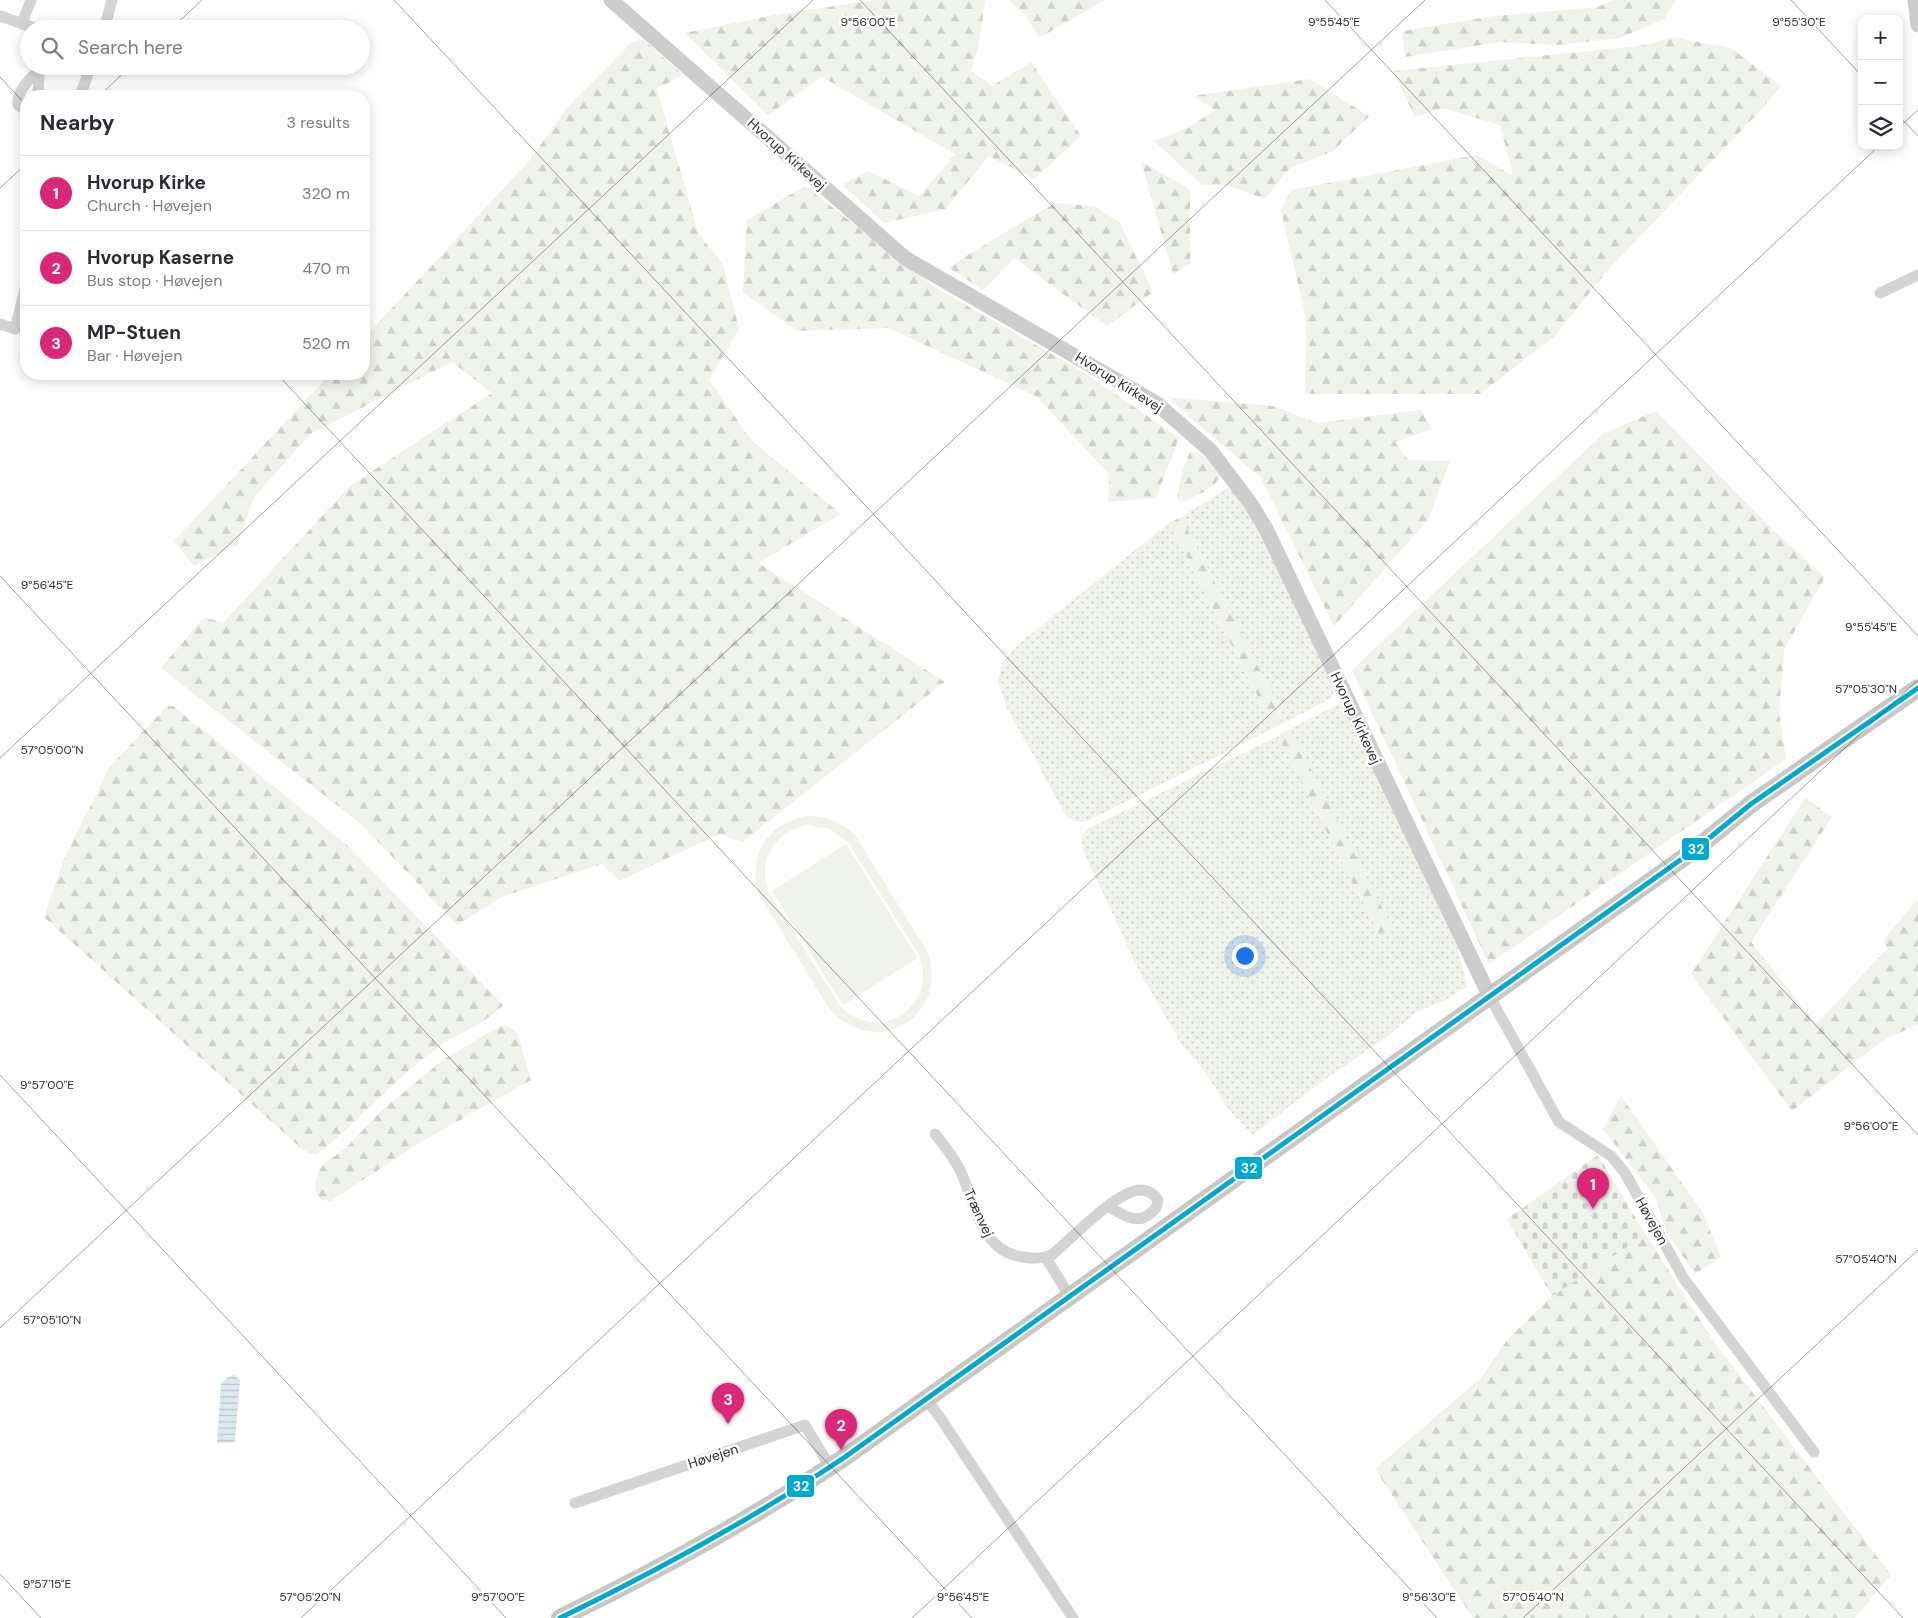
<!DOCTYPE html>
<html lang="en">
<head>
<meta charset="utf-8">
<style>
  body { margin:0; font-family:"DM Sans",sans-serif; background:#f2f2f3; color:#2b2b33 }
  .controls { position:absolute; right:15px; top:15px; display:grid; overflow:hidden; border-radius:10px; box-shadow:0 2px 12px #0003 }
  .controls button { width:45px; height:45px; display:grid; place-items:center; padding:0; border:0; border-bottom:1px solid #e1e1e2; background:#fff; color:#2b2b33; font:25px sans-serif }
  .you { position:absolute; left:1244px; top:955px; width:18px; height:18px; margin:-12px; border:4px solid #fff; border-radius:50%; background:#1a73e8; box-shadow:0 0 0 8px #1a73e833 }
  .badge { display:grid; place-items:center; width:32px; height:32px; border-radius:50%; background:#db2777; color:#fff; font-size:16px; font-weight:700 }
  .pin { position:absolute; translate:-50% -41px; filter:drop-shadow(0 1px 2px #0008) }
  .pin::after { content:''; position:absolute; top:26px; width:18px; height:15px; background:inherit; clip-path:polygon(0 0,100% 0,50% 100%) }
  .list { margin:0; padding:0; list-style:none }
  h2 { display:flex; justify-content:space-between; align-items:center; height:65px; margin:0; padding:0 20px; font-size:21px }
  h2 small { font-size:16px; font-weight:400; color:#7c7c81 }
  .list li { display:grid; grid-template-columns:32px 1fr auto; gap:15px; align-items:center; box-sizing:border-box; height:75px; padding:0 20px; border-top:1px solid #e1e1e2 }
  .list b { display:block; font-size:19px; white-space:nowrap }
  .list p { margin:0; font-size:16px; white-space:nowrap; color:#7c7c81 }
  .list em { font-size:16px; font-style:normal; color:#7c7c81 }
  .icon { flex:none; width:28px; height:28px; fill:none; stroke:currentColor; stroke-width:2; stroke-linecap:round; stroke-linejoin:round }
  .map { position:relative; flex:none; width:1918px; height:1618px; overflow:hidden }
  .search { position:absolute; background:#fff; box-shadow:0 2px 12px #0003; left:20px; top:20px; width:350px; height:55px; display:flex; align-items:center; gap:12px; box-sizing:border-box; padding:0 18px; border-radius:28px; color:#7c7c81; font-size:19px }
  .panel { position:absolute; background:#fff; box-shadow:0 2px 12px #0003; left:20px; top:90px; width:350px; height:290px; border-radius:20px }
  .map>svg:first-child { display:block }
  .grass { fill:url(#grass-dots) }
  .forest { fill:url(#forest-firs) }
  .cemetery { fill:url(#cemetery-stones) }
  .pitch { fill:#f0f2ec; fill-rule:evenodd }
  .water { fill:url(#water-rules) }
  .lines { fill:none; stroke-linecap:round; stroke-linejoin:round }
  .street { stroke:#d4d4d4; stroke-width:11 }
  .secondary { stroke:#cdcdcd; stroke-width:15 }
  .primary { stroke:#c7c7c7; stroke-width:18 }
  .bus-1-casing { stroke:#fff; stroke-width:9 }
  .bus-1 { stroke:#00a9ce; stroke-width:5 }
  .ticks { fill:none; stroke:#2f2f2f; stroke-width:1; stroke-opacity:0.45 }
  .labels { text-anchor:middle; stroke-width:5; stroke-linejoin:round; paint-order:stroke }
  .street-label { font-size:14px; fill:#2f2f2f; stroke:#fff }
  .ticks-label { font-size:12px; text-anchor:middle; fill:#2f2f2f; stroke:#fff; stroke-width:5; stroke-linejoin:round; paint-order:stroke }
  .line-badge { stroke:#fff; stroke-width:2 }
  .badge-label { font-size:14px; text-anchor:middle; font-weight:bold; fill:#fff }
</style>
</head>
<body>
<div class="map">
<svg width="1918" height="1618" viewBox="0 0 1918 1618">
  <defs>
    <pattern id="grass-dots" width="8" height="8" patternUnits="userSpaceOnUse" patternTransform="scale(1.25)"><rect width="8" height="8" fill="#f0f2ec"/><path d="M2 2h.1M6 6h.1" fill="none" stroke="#ced0cb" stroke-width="1.8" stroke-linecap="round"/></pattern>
    <pattern id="forest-firs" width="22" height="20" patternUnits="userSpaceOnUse" patternTransform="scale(1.25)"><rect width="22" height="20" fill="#f0f2ec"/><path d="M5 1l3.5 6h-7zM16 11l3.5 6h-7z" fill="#ced0cb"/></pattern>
    <pattern id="cemetery-stones" width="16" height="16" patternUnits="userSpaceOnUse" patternTransform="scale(1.25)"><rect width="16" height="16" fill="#f0f2ec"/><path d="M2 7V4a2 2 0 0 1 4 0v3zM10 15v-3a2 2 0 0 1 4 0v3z" fill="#ced0cb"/></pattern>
    <pattern id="water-rules" width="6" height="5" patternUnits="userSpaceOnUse" patternTransform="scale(1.25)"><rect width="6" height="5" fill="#dbe9f0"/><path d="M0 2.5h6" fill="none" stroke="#bcc8ce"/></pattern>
  </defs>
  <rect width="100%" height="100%" fill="#fff"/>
  <path class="grass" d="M1228,488L1237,492L1256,523L1335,688L1331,698L1284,723L1279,714L1282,713L1181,517Z
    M1169,523L1274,728L1087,821C1076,823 1071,821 1064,812L1007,708L998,682L1002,663L1021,642Z
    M1339,704L1347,709L1458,948L1467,987L1445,1000L1417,1012L1385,1038L1317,1085L1253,1135L1229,1110L1203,1069L1182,1045L1138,969L1082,848V835L1087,829L1278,736L1380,935L1392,929L1290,729Z"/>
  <path class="forest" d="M877,0H985L979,44L971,71L992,86L1031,62L1081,136L1034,179L989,156L945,209L884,223L842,185L868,171L919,196L955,154L822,77L768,115L685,33L785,13Z
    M1009,0H1105L1039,38L1026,16Z
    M1613,0H1676L1664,19L1620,38L1557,45L1500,42L1405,57L1402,31L1494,16L1598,7Z
    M1672,37L1731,48L1781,86L1756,115L1608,270L1554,337L1480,394H1305L1306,318L1281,211L1291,190L1477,155L1513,176L1500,125L1443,108L1415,117L1393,71L1647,45Z
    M643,39L683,75L657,89L698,232L723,265L739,329L709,380L752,441L841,514L758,563L945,682L742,842L720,834L619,881L602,864L502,897L457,925L361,824L161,668L204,617L223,623L351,485L492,393L452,362L310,434L253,499L237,545L194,566L174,541L330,374H364V338L530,160L566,109L631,43Z
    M1309,79L1369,116L1333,151L1290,168L1265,199L1226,185H1202L1154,141L1189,127L1215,110L1193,96Z
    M1141,161L1190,190V263L1173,274Z
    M805,186L936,288L1085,373L1179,438L1156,498L1108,502L1109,474L1036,396L888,328L797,331L743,292L747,220Z
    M1055,203L1094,206L1120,223L1153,292L1107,326L1014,258L983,290L949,268L974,251Z
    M1167,397L1273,406L1317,423L1420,410L1432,429L1395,442L1408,460L1450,461L1428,520L1334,626L1261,478Z
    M1656,411L1769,526L1825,577L1784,650L1779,713L1786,759L1489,964L1352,670L1603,434Z
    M1190,452C1204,451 1216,464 1220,476C1214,490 1196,495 1183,502L1177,500C1179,484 1183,467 1190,452Z
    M1181,517L1282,713L1279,715L1284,723L1274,728L1169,523Z
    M167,706H173L347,845L503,1005C484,1025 458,1033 436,1049C392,1080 358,1123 316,1155L303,1150L44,917L64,859L109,768Z
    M1290,729L1393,929L1380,935L1278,736Z
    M1805,798L1832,817L1751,942L1816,1024L1887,949L1883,940L1918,899V1024L1882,1041L1792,1111L1691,974Z
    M507,1026L515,1030L518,1035L531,1080L419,1143L331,1201L322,1200L316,1194L315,1183L319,1171L324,1163L344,1150L381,1111L444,1059L499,1027Z
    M1621,1096L1703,1213L1721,1257L1695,1274L1666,1231L1656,1198L1603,1129Z
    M1646,1235L1712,1339L1891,1575L1855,1618H1473L1375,1469L1482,1377L1507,1340L1552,1296Z"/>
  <path class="cemetery" d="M1598,1155L1646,1235L1552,1296L1507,1219Z"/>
  <path class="pitch" d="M807,816C826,816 841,822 855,835L928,953C950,1020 870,1062 827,1005L759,895C747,856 767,823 807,816ZM808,825L830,829L848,842L920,957C937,1008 878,1045 840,1006L768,891C757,860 775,831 808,825Z
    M846,844L918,958L843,1005L772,891Z"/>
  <path class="water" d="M234,1375L240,1380L235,1440L234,1443H217L221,1384L228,1377Z"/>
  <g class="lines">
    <path class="street" d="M0,16L37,29
      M22,23L31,0
      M104,29L112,0
      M37,96C40,86 37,76 41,66
      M80,96L91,66
      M26,110L18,105C16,93 28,79 38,72
      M1880,293L1918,275
      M0,324L15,329L26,285
      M1490,997L1559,1122L1611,1156L1625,1173L1684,1279L1814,1452
      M935,1134C945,1146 954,1158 961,1172C975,1204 981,1252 1023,1257C1034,1259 1044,1259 1053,1254C1074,1236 1109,1199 1134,1191C1144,1188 1153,1192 1158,1200C1157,1207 1156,1209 1151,1213C1136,1226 1122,1214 1108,1206
      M1046,1258L1070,1297
      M926,1399L941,1419L1073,1618
      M575,1503L805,1425L830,1467"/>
    <path class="secondary" d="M611,0L905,258L1156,403L1211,451L1251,504L1266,529L1490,997
      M1915,0L1918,25"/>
    <path class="primary" d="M560,1618C659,1570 754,1518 845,1457L1697,848L1751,804L1918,688"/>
    <g class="bus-1-casing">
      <path id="bus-1" d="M560,1618C659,1570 754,1518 845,1457L1697,848L1751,804L1918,688"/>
    </g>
    <use href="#bus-1" class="bus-1"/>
  </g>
  <path class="ticks" d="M394,0L1903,1618M860,0L1918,1135M1325,0L1918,636M1791,0L1862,76M171,29L202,0M0,77L26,105M99,96L131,66M1899,116L1918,136M1899,127L1918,110M0,188L26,164M277,374L1437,1618M0,576L972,1618M0,758L813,0M0,1075L506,1618M0,1328L1425,0M0,1574L41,1618M301,1618L1879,146M912,1618L1918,680M1523,1618L1918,1250"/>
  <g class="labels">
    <g class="street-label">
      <text transform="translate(787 154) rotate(42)" y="5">Hvorup Kirkevej</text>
      <text transform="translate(1119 382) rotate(32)" y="5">Hvorup Kirkevej</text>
      <text transform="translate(1356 718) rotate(65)" y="5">Hvorup Kirkevej</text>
      <text transform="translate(979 1213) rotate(65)" y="5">Trænvej</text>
      <text transform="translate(1652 1221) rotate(61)" y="5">Høvejen</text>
      <text transform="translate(713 1456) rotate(-18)" y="5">Høvejen</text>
    </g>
  </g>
  <g class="ticks-label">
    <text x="868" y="26">9°56'00"E</text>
    <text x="1334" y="26">9°55'45"E</text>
    <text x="1799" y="26">9°55'30"E</text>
    <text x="47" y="589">9°56'45"E</text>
    <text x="1871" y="631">9°55'45"E</text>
    <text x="1866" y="693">57°05'30"N</text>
    <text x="52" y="754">57°05'00"N</text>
    <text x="47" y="1089">9°57'00"E</text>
    <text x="1871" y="1130">9°56'00"E</text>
    <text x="1866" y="1263">57°05'40"N</text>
    <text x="52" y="1324">57°05'10"N</text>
    <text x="47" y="1588">9°57'15"E</text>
    <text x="498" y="1601">9°57'00"E</text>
    <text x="963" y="1601">9°56'45"E</text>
    <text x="1429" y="1601">9°56'30"E</text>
    <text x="310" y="1601">57°05'20"N</text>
    <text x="1533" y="1601">57°05'40"N</text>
  </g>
  <g class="line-badge">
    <rect x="1681" y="837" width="29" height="24" rx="5" fill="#00a9ce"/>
    <rect x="1234" y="1156" width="29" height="24" rx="5" fill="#00a9ce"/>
    <rect x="786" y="1474" width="29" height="24" rx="5" fill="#00a9ce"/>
  </g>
  <g class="badge-label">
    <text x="1696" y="854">32</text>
    <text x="1249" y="1173">32</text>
    <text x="801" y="1491">32</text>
  </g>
</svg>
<div class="controls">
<button>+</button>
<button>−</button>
<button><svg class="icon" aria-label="layers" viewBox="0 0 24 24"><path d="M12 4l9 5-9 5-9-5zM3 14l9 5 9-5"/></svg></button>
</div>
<div class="you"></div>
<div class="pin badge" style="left:1593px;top:1209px">1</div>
<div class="pin badge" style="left:841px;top:1450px">2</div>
<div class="pin badge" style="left:728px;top:1424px">3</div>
<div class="search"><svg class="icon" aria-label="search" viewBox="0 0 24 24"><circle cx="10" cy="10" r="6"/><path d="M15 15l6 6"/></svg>Search here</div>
<section class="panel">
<h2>Nearby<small>3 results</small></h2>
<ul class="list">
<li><span class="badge">1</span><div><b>Hvorup Kirke</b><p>Church · Høvejen</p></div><em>320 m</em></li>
<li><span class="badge">2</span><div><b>Hvorup Kaserne</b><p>Bus stop · Høvejen</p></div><em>470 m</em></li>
<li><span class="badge">3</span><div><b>MP-Stuen</b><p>Bar · Høvejen</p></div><em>520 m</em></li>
</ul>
</section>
</div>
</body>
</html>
